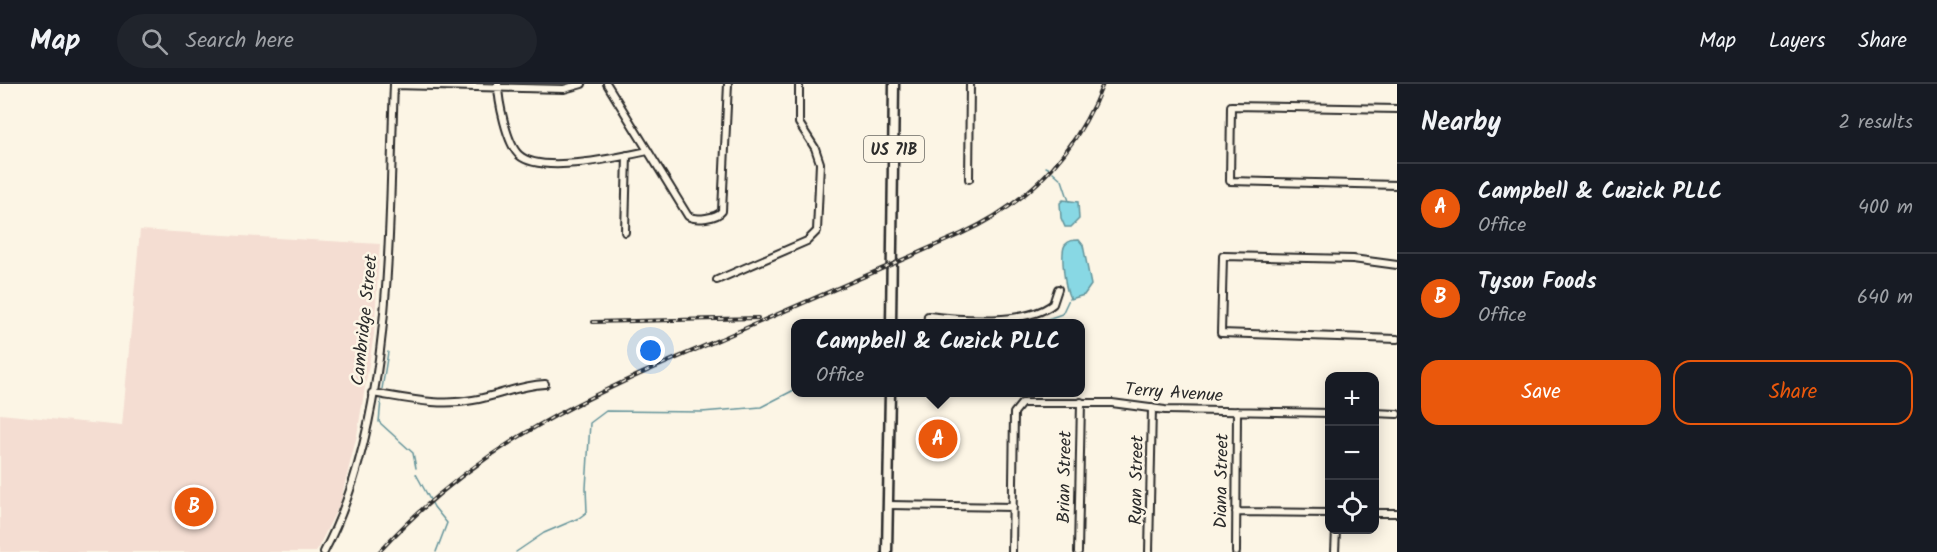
<!DOCTYPE html>
<html lang="en">
<head>
<meta charset="utf-8">
<style>
  body { margin:0; font-family:Kalam,sans-serif; background:#20242c; color:#f1f3f6 }
  .controls { position:absolute; right:18px; bottom:18px; display:grid; overflow:hidden; border-radius:12px; box-shadow:0 3px 15px #0003 }
  .controls button { width:54px; height:54px; display:grid; place-items:center; padding:0; border:0; border-bottom:2px solid #363941; background:#171b24; color:#f1f3f6; font:30px sans-serif }
  .you { position:absolute; left:651px; top:267px; width:21px; height:21px; margin:-15px; border:4px solid #fff; border-radius:50%; background:#1a73e8; box-shadow:0 0 0 9px #1a73e833 }
  .badge { display:grid; place-items:center; width:39px; height:39px; border-radius:50%; background:#ea580c; color:#fff; font-size:20px; font-weight:700 }
  .pin { position:absolute; translate:-50% -50%; border:3px solid #fff; box-shadow:0 2px 6px #0006 }
  .popup { position:absolute; left:791px; top:235px; width:294px; height:78px; box-sizing:border-box; display:grid; place-content:center; border-radius:12px; background:#171b24; filter:drop-shadow(0 2px 4px #0005); font-size:20px; white-space:nowrap; color:#9ea1a6 }
  .popup b { font-size:22px; color:#f1f3f6 }
  .popup::after { content:''; position:absolute; left:50%; top:100%; margin-left:-12px; border:12px solid transparent; border-top-color:#171b24 }
  .list { margin:0; padding:0; list-style:none }
  h2 { display:flex; justify-content:space-between; align-items:center; height:78px; margin:0; padding:0 24px; font-size:26px }
  h2 small { font-size:20px; font-weight:400; color:#9ea1a6 }
  .list li { display:grid; grid-template-columns:39px 1fr auto; gap:18px; align-items:center; box-sizing:border-box; height:90px; padding:0 24px; border-top:2px solid #363941 }
  .list b { display:block; font-size:22px; white-space:nowrap }
  .list p { margin:0; font-size:20px; white-space:nowrap; color:#9ea1a6 }
  .list em { font-size:20px; font-style:normal; color:#9ea1a6 }
  .actions { display:flex; gap:12px; padding:18px 24px }
  .actions a { flex:1; padding:14px 0; border:2px solid #ea580c; border-radius:18px; text-align:center; font-size:21px; color:#ea580c }
  .actions .main { background:#ea580c; color:#fff }
  .icon { flex:none; width:33px; height:33px; fill:none; stroke:currentColor; stroke-width:2; stroke-linecap:round; stroke-linejoin:round }
  .map { position:relative; flex:none; width:1397px; height:468px; overflow:hidden }
  header { display:flex; align-items:center; gap:36px; box-sizing:border-box; height:84px; padding:0 30px; background:#171b24; border-bottom:2px solid #363941 }
  header strong { font-size:28px }
  nav { display:flex; gap:33px; margin-inline-start:auto; font-size:21px }
  .search { width:420px; height:54px; background:#20242c; display:flex; align-items:center; gap:15px; box-sizing:border-box; padding:0 21px; border-radius:33px; color:#9ea1a6; font-size:22px }
  main { display:flex }
  aside { flex:1; background:#171b24 }
  .map>svg:first-child { display:block }
  .built { fill:#f4ddd2 }
  .water { fill:#88d8e4; stroke:#63939a; stroke-width:1.5 }
  .lines { fill:none; stroke-linecap:round; stroke-linejoin:round }
  .stream { stroke:#63939a; stroke-width:1.5 }
  .minor-casing { stroke:#2b2b2b; stroke-width:10 }
  .highway-casing { stroke:#2b2b2b; stroke-width:13 }
  .minor { stroke:#fcf5e5; stroke-width:6 }
  .highway { stroke:#fcf5e5; stroke-width:8 }
  .rail-casing { stroke:#2b2b2b; stroke-width:4 }
  .rail { stroke:#fcf5e5; stroke-width:1.5; stroke-dasharray:4.5; stroke-linecap:butt }
  .labels { text-anchor:middle; stroke-width:5; stroke-linejoin:round; paint-order:stroke }
  .shield { fill:#fcf5e5; stroke:#6a6863; stroke-width:1.5 }
  .shield-label { font-size:16px; font-weight:bold; fill:#2b2b2b }
  .street-label { font-size:18px; fill:#2b2b2b; stroke:#fcf5e5 }
</style>
</head>
<body>
<header>
<strong>Map</strong>
<div class="search"><svg class="icon" aria-label="search" viewBox="0 0 24 24"><circle cx="10" cy="10" r="6"/><path d="M15 15l6 6"/></svg>Search here</div>
<nav><a>Map</a><a>Layers</a><a>Share</a></nav>
</header>
<main>
<div class="map">
<svg width="1397" height="468" viewBox="0 0 1397 468">
  <rect width="100%" height="100%" fill="#fcf5e5"/>
  <filter id="ink" filterUnits="userSpaceOnUse"><feTurbulence type="fractalNoise" baseFrequency=".0167" numOctaves="2"/><feDisplacementMap in="SourceGraphic" scale="12" xChannelSelector="R" yChannelSelector="G"/><feConvolveMatrix kernelMatrix="1 2 1 2 8 2 1 2 1" color-interpolation-filters="sRGB"/></filter>
  <g filter="url(#ink)">
    <path class="built" d="M140,146L380,160L374,250L357,351L340,419L316,468H0V330L122,342Z"/>
    <path class="water" d="M1063,116L1078,118L1079,135L1071,143H1065L1061,134L1060,119Z
      M1079,156L1083,161L1091,201L1084,211L1071,215C1065,209 1060,169 1065,161C1069,156 1074,156 1079,156Z"/>
    <g class="lines">
      <path class="stream" d="M1046,83L1050,85
        M1053,88L1062,96L1069,117
        M1033,240L1062,230L1070,213
        M382,305L388,268
        M381,316L379,338L413,369L416,384
        M416,390L434,423L447,439L436,468
        M516,468L544,449L579,434L587,428L586,404L590,339L606,327L702,328L761,323L796,305"/>
      <g class="minor-casing">
        <path id="minor" d="M498,0C498,17 507,60 519,71C541,91 620,73 648,67
          M607,0L688,132C696,137 717,134 722,127L728,0
          M394,1L564,5L582,0
          M1397,25L1231,22L1230,97L1397,101
          M969,95L970,0
          M625,148L627,71
          M1397,181L1353,175L1223,172L1221,249L1397,255
          M717,196L807,157L817,147L820,79L815,64L799,39V0
          M927,240L928,232C961,236 1027,241 1053,220L1058,205
          M372,309C405,314 439,323 473,316C498,312 519,301 545,300
          M1374,329L1397,330
          M888,421L1013,423
          M1236,428L1330,429
          M1374,429H1397
          M324,468C394,334 388,149 394,0
          M1012,468L1014,329L1022,319H1112L1165,326L1330,329
          M1078,468L1081,318
          M1149,468L1152,324
          M1236,468L1237,327
          M1335,468L1336,446"/>
      </g>
      <g class="highway-casing">
        <path id="highway" d="M891,240L894,0
          M887,468L890,308"/>
      </g>
      <use href="#minor" class="minor"/>
      <use href="#highway" class="highway"/>
      <g class="rail-casing">
        <path id="rail" d="M593,238L758,234
          M379,468C479,358 590,311 723,254C803,219 882,185 961,150C1029,119 1076,69 1103,0"/>
      </g>
      <use href="#rail" class="rail"/>
    </g>
  </g>
  <g class="labels">
    <rect class="shield" x="864" y="52" width="60" height="26" rx="4.5"/>
    <g class="shield-label">
      <text x="894" y="71">US 71B</text>
    </g>
    <g class="street-label">
      <text transform="translate(364 236) rotate(-84)" y="6">Cambridge Street</text>
      <text transform="translate(1174 308) rotate(4)" y="6">Terry Avenue</text>
      <text transform="translate(1064 393) rotate(-89)" y="6">Brian Street</text>
      <text transform="translate(1136 396) rotate(-89)" y="6">Ryan Street</text>
      <text transform="translate(1221 397) rotate(-89)" y="6">Diana Street</text>
    </g>
  </g>
</svg>
<div class="controls">
<button>+</button>
<button>−</button>
<button><svg class="icon" aria-label="locate" viewBox="0 0 24 24"><circle cx="12" cy="12" r="6"/><path d="M12 2v4M12 18v4M2 12h4M18 12h4"/></svg></button>
</div>
<div class="you"></div>
<div class="pin badge" style="left:938px;top:355px">A</div>
<div class="popup"><b>Campbell &amp; Cuzick PLLC</b>Office</div>
<div class="pin badge" style="left:194px;top:423px">B</div>
</div>
<aside>
<h2>Nearby<small>2 results</small></h2>
<ul class="list">
<li><span class="badge">A</span><div><b>Campbell &amp; Cuzick PLLC</b><p>Office</p></div><em>400 m</em></li>
<li><span class="badge">B</span><div><b>Tyson Foods</b><p>Office</p></div><em>640 m</em></li>
</ul>
<div class="actions"><a class="main">Save</a><a>Share</a></div>
</aside>
</main>
</body>
</html>
